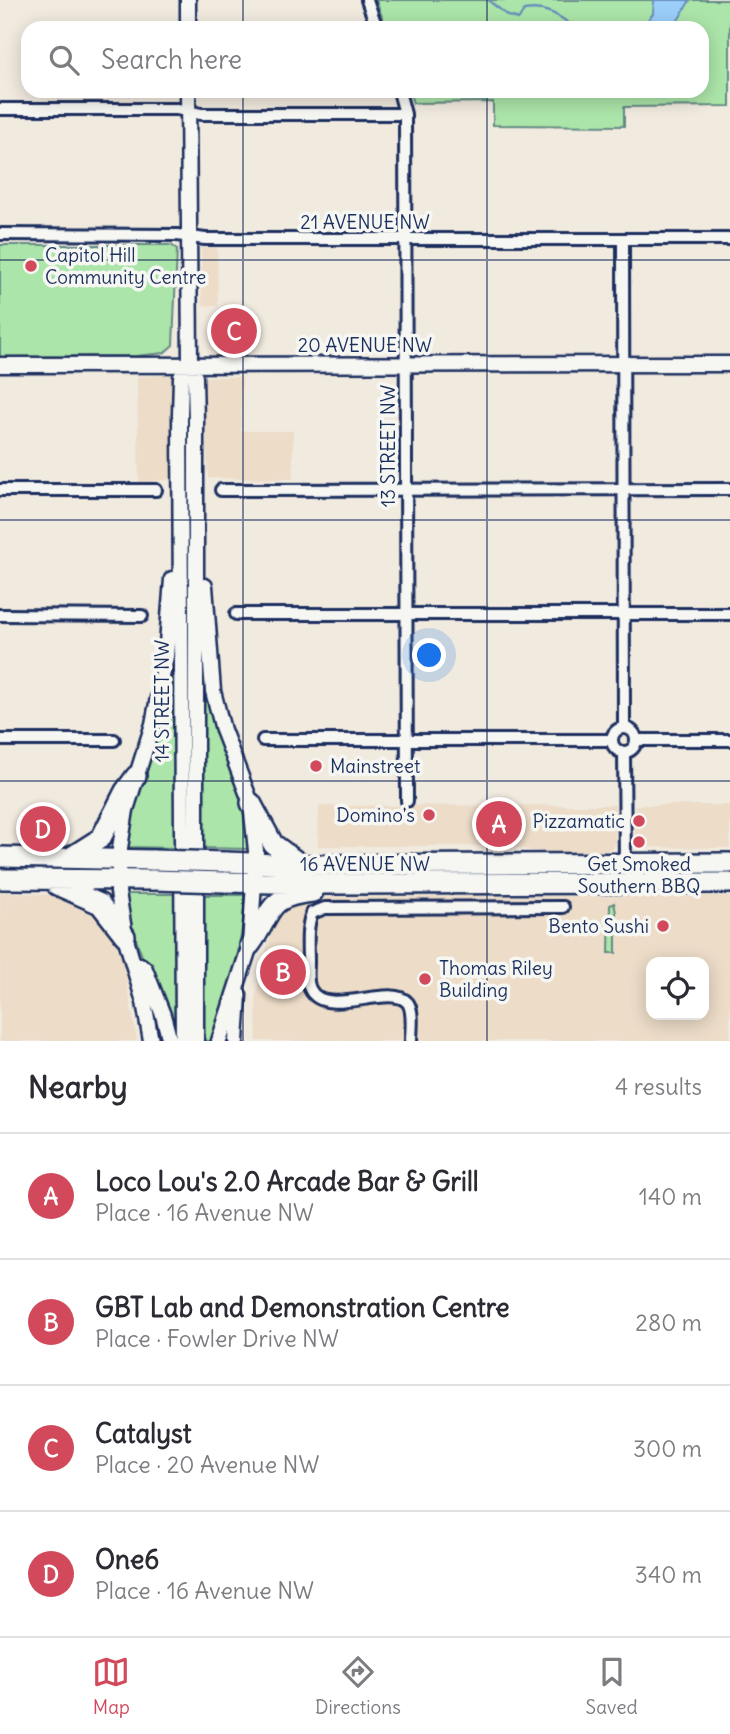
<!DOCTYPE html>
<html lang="en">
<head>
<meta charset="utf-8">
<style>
  body { margin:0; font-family:Delius,sans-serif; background:#f7f7f7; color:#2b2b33 }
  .controls { position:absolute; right:21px; bottom:21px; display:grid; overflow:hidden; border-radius:14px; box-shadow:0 4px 18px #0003 }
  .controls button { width:63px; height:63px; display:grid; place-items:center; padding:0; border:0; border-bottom:2px solid #e1e1e2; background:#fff; color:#2b2b33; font:35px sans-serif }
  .you { position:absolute; left:430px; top:656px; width:24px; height:24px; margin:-18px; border:5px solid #fff; border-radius:50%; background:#1a73e8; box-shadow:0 0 0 10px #1a73e833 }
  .badge { display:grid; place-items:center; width:46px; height:46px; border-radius:50%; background:#d1495b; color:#fff; font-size:23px; font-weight:700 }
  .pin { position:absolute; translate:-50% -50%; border:4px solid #fff; box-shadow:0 2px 7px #0006 }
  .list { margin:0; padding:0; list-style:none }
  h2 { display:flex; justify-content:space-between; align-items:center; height:91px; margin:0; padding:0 28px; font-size:30px }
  h2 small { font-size:23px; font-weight:400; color:#7c7c81 }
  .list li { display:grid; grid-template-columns:46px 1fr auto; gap:21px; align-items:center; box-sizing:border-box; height:126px; padding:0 28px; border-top:2px solid #e1e1e2 }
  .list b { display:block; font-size:26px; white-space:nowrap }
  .list p { margin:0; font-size:23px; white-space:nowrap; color:#7c7c81 }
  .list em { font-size:23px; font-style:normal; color:#7c7c81 }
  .icon { flex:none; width:38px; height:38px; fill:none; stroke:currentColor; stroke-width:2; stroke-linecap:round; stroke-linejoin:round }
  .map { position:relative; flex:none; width:730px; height:1041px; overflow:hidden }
  .search { position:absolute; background:#fff; box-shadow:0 4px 18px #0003; left:21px; right:21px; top:21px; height:77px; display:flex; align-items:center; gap:18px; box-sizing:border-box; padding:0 24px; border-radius:21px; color:#7c7c81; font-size:26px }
  .sheet { height:595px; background:#fff }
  nav { display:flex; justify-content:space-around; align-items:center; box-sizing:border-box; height:98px; border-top:2px solid #e1e1e2; background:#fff; font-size:19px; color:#7c7c81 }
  nav a { display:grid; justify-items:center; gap:4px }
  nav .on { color:#d1495b }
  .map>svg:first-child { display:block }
  .built { fill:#ecdcc8; fill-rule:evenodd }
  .green { fill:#ace5a9; stroke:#648a84; stroke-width:2 }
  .water { fill:#9bcff9; stroke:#688fbb; stroke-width:2 }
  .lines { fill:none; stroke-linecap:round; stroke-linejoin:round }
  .stream { stroke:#688fbb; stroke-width:2.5 }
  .street-casing { stroke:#1b2f5e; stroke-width:16 }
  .secondary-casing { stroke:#1b2f5e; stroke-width:19 }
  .highway-casing { stroke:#1b2f5e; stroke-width:24 }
  .street { stroke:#f6f6f2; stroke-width:10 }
  .secondary { stroke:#f6f6f2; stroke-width:14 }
  .highway { stroke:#f6f6f2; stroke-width:19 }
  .highway-bridge-casing { stroke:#1b2f5e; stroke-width:24; stroke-linecap:butt }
  .highway-bridge { stroke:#f6f6f2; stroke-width:19 }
  .grid { fill:none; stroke:#1b2f5e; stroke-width:2; stroke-opacity:0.55 }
  .poi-dot { fill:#d1495b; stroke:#f6f6f2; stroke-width:2.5 }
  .labels { text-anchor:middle; stroke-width:7; stroke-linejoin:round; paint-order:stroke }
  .street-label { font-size:19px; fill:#1b2f5e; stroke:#f6f6f2 }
  .poi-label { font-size:19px; fill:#1b2f5e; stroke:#f6f6f2; text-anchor:start }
</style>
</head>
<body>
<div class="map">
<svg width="730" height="1041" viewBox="0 0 730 1041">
  <rect width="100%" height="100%" fill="#f1eadf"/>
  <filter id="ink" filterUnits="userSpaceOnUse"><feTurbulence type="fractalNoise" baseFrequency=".0143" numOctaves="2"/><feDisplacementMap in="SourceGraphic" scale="14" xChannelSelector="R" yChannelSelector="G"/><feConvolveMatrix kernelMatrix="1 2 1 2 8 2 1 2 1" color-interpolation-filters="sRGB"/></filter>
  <g filter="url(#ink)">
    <path class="built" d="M201,248H217L218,306L202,305Z
      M174,374L173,479L139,483L137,377Z
      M204,377H242L241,431H293V479L208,478Z
      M615,805V843L613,848L606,851L540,852L509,846H318L319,806Z
      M635,805H730V848L635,847Z
      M0,892L55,895L89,907L101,917L110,931L123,961L137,1041H0Z
      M730,896V1041H257L256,996L267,947L279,912L303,897ZM651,962H704V1015H651Z"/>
    <path class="green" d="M376,0H730V106L624,107V126L493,125V102L413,103L409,91H702V28H386Z
      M0,245H171L177,249L173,345L164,353L136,356L0,357Z
      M170,643H174L176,848L128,847L130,824L143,780Z
      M201,675H205L240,790L245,808L249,849L202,848Z
      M126,894H176L178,1040H174C160,992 130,942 126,894Z
      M201,895H245C243,945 229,994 215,1041H200Z
      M614,903L616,912V953H609L610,905Z"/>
    <path class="water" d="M654,0H690L674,27L640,28L653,14Z"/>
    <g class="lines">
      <path class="stream" d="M488,0L508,16L519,19L524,10C546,6 559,16 576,28"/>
      <g class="street-casing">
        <path id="street" d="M367,0L377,28
          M399,91L405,114L407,801
          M0,109H177L201,114H405
          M0,234L177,235L205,239H730
          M623,239L624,728
          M0,490H156
          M221,490L730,489
          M236,614H730
          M0,615L142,616
          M612 740a12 12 0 1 1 24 0a12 12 0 1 1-24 0Z
          M0,740H114
          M263,740H611
          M636,740H730
          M624,752L625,864
          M411,1041C411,1031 414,1012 408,1003C391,982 325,1020 310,989C306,981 308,971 308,962C308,946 306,928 312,913L325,908L563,907"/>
      </g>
      <g class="secondary-casing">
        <path id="secondary" d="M188,0V28
          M188,91L190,364L195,377L196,421V1041
          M0,365L730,364
          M205,586L213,691L223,730L251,803L256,851L250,945L219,1041
          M140,965L145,969L163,1015L170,1041
          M151,1041L144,1002L125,936L121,911L118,892L120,848L126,810L153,724L166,656L172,579
          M183,1041L180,415L181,377L190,364
          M236,1041L239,995"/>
      </g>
      <g class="highway-casing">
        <path id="highway" d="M251,803L273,844L300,864
          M0,857L153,860
          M71,857L101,838L125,791L136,776
          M225,862L301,865L730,863
          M0,879L153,880
          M225,882L333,884L730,883
          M57,885L100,904L125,936
          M250,945C274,912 264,897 313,892"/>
      </g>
      <use href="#street" class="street"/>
      <use href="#secondary" class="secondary"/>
      <use href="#highway" class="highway"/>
      <g class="highway-bridge-casing">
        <path id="highway-bridge" d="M153,860L225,862
          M153,880L225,882"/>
      </g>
      <use href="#highway-bridge" class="highway-bridge"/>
    </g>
  </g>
  <path class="grid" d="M243,0V28M487,0V28M243,91V1041M487,91V1041M0,260H730M0,520H730M0,781H730"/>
  <g class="poi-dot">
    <circle cx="31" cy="266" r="7"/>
    <circle cx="316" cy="766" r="7"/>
    <circle cx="429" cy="815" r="7"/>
    <circle cx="639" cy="821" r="7"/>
    <circle cx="639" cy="842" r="7"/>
    <circle cx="663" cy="926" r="7"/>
    <circle cx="425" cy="979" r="7"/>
  </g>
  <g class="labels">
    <g class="street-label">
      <text x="365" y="229">21 AVENUE NW</text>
      <text x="365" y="352">20 AVENUE NW</text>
      <text transform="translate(388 446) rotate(-90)" y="7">13 STREET NW</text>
      <text transform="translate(162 701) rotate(-90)" y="7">14 STREET NW</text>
      <text x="365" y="871">16 AVENUE NW</text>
    </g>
    <g class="poi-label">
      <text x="45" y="262">Capitol Hill<tspan x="45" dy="22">Community Centre</tspan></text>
      <text x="330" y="773">Mainstreet</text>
      <text x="415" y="822" text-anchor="end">Domino's</text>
      <text x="625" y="828" text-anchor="end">Pizzamatic</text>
      <text x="639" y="871" text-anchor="middle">Get Smoked<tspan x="639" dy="22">Southern BBQ</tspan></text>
      <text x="649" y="933" text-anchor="end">Bento Sushi</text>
      <text x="439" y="975">Thomas Riley<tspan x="439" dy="22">Building</tspan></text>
    </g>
  </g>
</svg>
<div class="controls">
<button><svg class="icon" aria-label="locate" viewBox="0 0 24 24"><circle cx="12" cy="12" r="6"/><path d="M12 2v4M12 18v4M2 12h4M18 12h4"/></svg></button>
</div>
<div class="you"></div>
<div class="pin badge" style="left:499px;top:824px">A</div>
<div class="pin badge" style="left:283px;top:972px">B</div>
<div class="pin badge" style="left:234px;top:331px">C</div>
<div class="pin badge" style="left:43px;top:829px">D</div>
<div class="search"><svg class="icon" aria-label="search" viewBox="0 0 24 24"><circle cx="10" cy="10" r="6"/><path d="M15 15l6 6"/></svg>Search here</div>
</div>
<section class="sheet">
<h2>Nearby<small>4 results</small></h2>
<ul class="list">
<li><span class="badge">A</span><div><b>Loco Lou's 2.0 Arcade Bar &amp; Grill</b><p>Place · 16 Avenue NW</p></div><em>140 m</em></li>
<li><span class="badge">B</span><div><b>GBT Lab and Demonstration Centre</b><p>Place · Fowler Drive NW</p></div><em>280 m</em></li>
<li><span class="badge">C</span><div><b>Catalyst</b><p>Place · 20 Avenue NW</p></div><em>300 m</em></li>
<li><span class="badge">D</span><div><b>One6</b><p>Place · 16 Avenue NW</p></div><em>340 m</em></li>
</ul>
</section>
<nav>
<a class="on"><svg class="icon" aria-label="map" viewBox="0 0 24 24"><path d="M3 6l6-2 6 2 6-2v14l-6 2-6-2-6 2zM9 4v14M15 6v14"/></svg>Map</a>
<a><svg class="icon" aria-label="directions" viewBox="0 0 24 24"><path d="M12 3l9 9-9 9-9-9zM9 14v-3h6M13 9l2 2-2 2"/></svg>Directions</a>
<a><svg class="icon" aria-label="saved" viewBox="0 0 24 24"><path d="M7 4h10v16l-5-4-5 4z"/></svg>Saved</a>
</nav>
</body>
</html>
